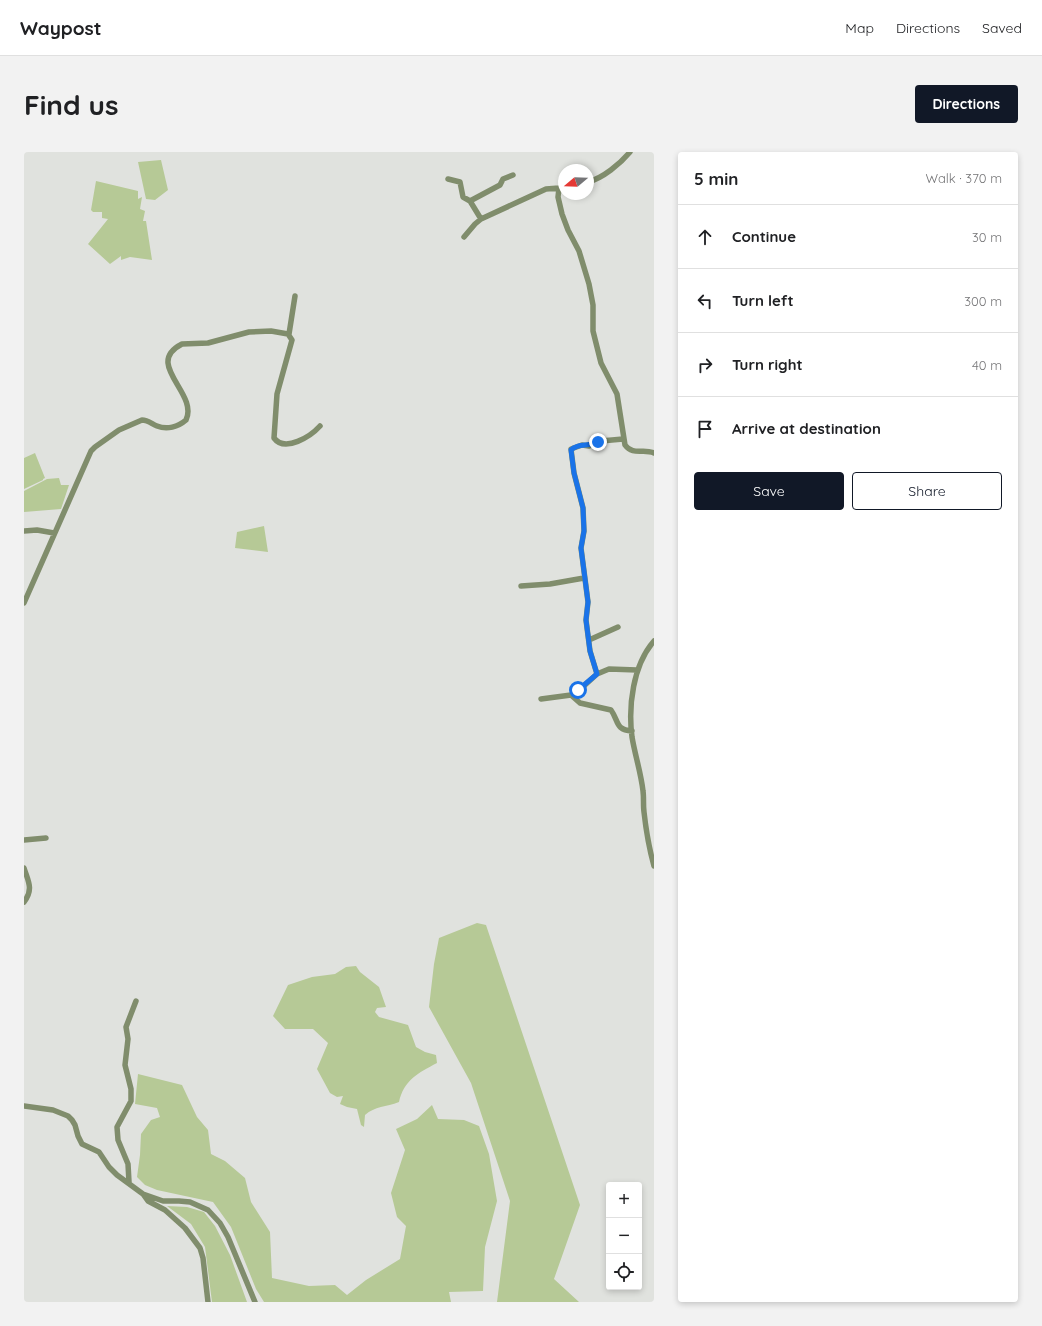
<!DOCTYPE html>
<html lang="en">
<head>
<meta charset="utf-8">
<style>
  body { margin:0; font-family:Quicksand,sans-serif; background:#f2f2f2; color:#202124 }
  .controls { position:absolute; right:12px; bottom:12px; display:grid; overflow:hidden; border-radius:4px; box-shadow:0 2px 6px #0003 }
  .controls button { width:36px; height:36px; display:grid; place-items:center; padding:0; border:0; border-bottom:1px solid #e0e0e0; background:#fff; color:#202124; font:20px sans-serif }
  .compass { position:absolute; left:534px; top:12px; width:36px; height:36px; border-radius:50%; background:#fff; box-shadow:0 2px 6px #0003; rotate:251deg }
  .stop { position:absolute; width:12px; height:12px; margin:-9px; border:3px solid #1a73e8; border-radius:50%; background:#fff }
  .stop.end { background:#1a73e8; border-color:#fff; box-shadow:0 1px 4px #0008 }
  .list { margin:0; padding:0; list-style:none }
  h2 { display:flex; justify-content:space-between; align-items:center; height:52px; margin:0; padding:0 16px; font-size:17px }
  h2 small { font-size:13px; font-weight:400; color:#757577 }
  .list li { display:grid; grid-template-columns:26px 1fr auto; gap:12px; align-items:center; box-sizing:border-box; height:64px; padding:0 16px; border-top:1px solid #e0e0e0 }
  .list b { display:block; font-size:15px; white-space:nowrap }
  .list em { font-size:13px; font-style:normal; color:#757577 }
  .actions { display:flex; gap:8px; padding:12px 16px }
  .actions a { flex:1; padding:9px 0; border:1px solid #111827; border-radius:4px; text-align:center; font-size:14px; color:#111827 }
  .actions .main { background:#111827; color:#fff }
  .icon { flex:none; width:22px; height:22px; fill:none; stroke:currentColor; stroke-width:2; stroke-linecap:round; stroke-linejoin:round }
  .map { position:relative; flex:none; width:630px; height:1150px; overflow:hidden; border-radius:4px }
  header { display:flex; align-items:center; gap:24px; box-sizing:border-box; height:56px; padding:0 20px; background:#fff; border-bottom:1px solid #e0e0e0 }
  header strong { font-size:19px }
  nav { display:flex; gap:22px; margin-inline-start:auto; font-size:14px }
  .intro { display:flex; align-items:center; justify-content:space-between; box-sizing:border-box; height:96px; padding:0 24px }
  h1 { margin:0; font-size:28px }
  .button { padding:10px 18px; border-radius:4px; background:#111827; color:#fff; font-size:14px; font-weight:700 }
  main { display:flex; gap:24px; padding:0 24px }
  aside { flex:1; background:#fff; border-radius:4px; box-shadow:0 2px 6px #0003 }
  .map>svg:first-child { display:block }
  .green { fill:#b6c996 }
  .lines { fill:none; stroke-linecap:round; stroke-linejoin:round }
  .minor { stroke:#808d6c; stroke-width:5.5 }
  .route { stroke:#1a73e8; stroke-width:5 }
</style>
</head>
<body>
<header>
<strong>Waypost</strong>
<nav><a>Map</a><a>Directions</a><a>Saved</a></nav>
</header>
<div class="intro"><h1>Find us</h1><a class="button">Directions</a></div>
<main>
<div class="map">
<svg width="630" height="1150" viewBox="0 0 630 1150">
  <rect width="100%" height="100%" fill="#e0e2de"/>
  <path class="green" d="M137,8L144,38L131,48L122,47L114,10Z
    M72,29L114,39V47L118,45L116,57L121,59L119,69H122L128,108L106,105L97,108V104L86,112L64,92L84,67L78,66V60H69L67,58Z
    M11,301L21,326L19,327V328L0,337V306Z
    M35,326L37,333H45L37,357L0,360V339L23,327Z
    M240,374L244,400L211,396L213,380Z
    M453,771L462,773L556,1053L530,1127L555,1150H473L486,1049L447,931L405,855L410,812L415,786Z
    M332,814L336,820L355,835L362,855L353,856L351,860L355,865L384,873L392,895L401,900L412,903L413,911C394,921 380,928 375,950C362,955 351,954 341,963L340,975L337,973L333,957L323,955L316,952L319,944L313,945L306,941L293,917L304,891L289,877H261L249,864L264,833L288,825L311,822L322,815Z
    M114,922L158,933L173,965L184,978L187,1002L201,1009L221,1026L227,1050L246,1080L248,1126L285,1134L311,1133L323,1143L342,1128L376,1107L382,1074L373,1065L367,1041L381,998L372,977L393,967L408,953L414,967L440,968L455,974L465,1002L473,1049L461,1095L459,1139L425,1140L427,1150H240L232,1137L207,1075L189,1050L133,1038L121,1033L113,1025L116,1003L117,982L127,968L136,965L133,956L111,952Z
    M143,1054L163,1055L180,1060L191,1074L206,1103L223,1150H188L181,1095L167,1072Z"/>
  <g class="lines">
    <path class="minor" d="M424,27L436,30L439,45L446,49L457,67
      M564,30C579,26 596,12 606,0
      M540,34L535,36L534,45L538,62L544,78L555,99L565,132L569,153V179L577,211L593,242L601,293C609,304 620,296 630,301
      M446,49L476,33L479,27L489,23
      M440,85L451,72L457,67L522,37L535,36
      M265,182L271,144
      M0,379L13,378L30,381
      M497,434L526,432L560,426
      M0,451L67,299L71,295L95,278L118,268C124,268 128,272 133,274C143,278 154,275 162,268C175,241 119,212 158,192L184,191L225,180L247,179L264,182L268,188L253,242L250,286C261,301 287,284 296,274
      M565,488L594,475
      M630,489C609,513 604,554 608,585C611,603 617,621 619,639C620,646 619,653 620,660C622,678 625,696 630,714
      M573,522L566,499L562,468L564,450L557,396L560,379L559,356L550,321L547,297L558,293L565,294L577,289L599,287
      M547,543L556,551L587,558C595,569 591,578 608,579
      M517,547L547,543L551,542L573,522L585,517L613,518
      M0,688L22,686
      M0,716C4,729 10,737 0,750
      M0,954L29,958L44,964L48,968L51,973L54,984L58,992L75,1000L85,1015L93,1023L119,1042L124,1049L141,1058L161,1076L176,1096L179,1106L184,1150
      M105,1030L104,1012L94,988L93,975L107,949V937L101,913L104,887L102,875L112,849
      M119,1042L139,1049H155L166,1050L184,1058L196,1071L204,1085L231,1150"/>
  </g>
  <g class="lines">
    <path class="route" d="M554,538L573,522L566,499L562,468L564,450L557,396L560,379L559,356L550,321L547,298C553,291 565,295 574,290"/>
  </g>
</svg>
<div class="controls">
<button>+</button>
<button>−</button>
<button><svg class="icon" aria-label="locate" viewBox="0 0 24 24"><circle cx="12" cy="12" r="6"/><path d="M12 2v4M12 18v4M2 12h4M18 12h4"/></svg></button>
</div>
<svg class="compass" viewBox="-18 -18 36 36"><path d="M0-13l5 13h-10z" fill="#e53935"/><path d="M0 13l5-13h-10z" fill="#757577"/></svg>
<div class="stop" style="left:554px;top:538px"></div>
<div class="stop end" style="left:574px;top:290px"></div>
</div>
<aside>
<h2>5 min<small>Walk · 370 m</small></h2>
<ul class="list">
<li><svg class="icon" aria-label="ahead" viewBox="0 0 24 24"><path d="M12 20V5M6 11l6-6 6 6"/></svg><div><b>Continue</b></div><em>30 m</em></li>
<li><svg class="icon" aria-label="left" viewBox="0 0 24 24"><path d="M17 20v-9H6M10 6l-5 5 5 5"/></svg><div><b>Turn left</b></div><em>300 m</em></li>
<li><svg class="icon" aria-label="right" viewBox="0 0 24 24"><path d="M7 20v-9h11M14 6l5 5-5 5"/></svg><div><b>Turn right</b></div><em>40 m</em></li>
<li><svg class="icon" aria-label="arrive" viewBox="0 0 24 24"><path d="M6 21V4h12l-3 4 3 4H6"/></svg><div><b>Arrive at destination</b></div></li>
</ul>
<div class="actions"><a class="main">Save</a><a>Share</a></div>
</aside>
</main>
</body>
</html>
